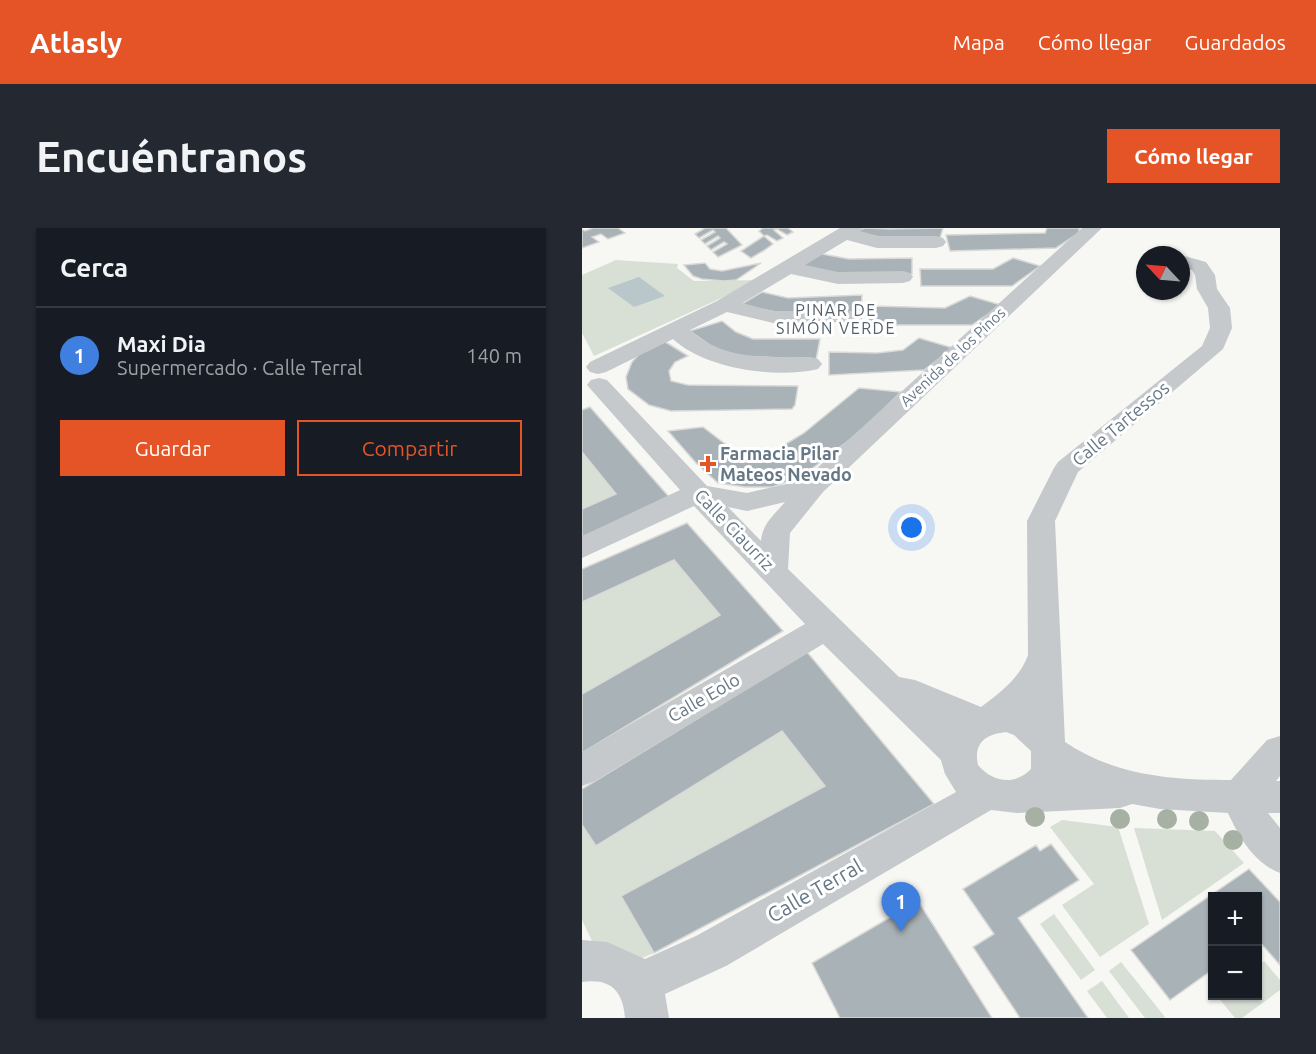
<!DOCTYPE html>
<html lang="es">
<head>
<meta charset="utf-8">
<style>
  body { margin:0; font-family:Ubuntu,sans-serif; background:#242831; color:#f1f3f6 }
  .controls { position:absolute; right:18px; bottom:18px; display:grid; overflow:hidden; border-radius:0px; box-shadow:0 2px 4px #0004 }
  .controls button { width:54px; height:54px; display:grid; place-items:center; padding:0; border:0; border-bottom:2px solid #363941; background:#171b24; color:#f1f3f6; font:30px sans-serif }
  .compass { position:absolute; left:554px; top:18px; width:54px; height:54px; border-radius:50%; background:#171b24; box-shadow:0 2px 4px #0004; rotate:296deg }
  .you { position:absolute; left:330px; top:300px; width:21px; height:21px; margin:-15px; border:4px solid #fff; border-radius:50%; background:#1a73e8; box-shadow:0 0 0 9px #1a73e833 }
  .badge { display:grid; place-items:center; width:39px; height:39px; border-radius:50%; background:#e55426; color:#fff; font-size:20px; font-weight:700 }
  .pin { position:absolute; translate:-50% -50px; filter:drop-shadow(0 2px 3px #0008) }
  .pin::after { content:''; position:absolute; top:32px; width:21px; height:18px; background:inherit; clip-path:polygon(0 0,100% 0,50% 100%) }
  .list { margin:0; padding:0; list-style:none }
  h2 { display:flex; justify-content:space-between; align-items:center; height:78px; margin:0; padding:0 24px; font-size:26px }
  h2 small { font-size:20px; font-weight:400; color:#9ea1a6 }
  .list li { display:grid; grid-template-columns:39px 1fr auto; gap:18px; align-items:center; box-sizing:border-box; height:96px; padding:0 24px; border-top:2px solid #363941 }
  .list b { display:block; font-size:22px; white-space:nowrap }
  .list p { margin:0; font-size:20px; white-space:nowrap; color:#9ea1a6 }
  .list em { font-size:20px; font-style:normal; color:#9ea1a6 }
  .actions { display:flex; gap:12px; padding:18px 24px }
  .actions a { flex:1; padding:14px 0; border:2px solid #e55426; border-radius:0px; text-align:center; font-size:21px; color:#e55426 }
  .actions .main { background:#e55426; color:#fff }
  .map { position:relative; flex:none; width:698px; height:790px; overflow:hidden; border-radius:0px }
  header { display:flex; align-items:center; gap:36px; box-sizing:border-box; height:84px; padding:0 30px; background:#e55426; color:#fff }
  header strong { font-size:28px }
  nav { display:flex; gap:33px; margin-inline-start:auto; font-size:21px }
  .intro { display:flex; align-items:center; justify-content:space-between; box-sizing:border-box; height:144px; padding:0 36px }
  h1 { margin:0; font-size:42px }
  .button { padding:15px 27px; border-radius:0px; background:#e55426; color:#fff; font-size:21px; font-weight:700 }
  main { display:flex; gap:36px; padding:0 36px }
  aside { flex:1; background:#171b24; border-radius:0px; box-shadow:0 2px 4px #0004 }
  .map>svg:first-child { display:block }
  .green { fill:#d8dfd5 }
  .water { fill:#bac7ca }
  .building { fill:#a9b2b7; stroke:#d9d9d7; stroke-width:1.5 }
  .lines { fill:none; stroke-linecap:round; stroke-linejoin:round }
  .minor { fill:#c5c9cc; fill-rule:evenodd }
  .tree { fill:#a7b1a3 }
  .poi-dot { fill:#e55426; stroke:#fff; stroke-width:2 }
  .labels { text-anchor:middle; stroke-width:6; stroke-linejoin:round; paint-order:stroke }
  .far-street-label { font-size:15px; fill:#667786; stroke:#fff }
  .far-neighbourhood-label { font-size:16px; letter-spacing:1.5px; fill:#54606b; stroke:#fff }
  .street-label { font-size:18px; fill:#667786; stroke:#fff }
  .poi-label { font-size:18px; font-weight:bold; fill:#667786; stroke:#fff; text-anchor:start }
  .near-street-label { font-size:21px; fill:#667786; stroke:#fff }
</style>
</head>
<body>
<header>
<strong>Atlasly</strong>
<nav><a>Mapa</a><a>Cómo llegar</a><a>Guardados</a></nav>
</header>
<div class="intro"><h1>Encuéntranos</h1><a class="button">Cómo llegar</a></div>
<main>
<aside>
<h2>Cerca<small></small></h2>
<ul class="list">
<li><span class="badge" style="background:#3f7fe0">1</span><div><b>Maxi Dia</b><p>Supermercado · Calle Terral</p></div><em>140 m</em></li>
</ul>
<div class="actions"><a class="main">Guardar</a><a>Compartir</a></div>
</aside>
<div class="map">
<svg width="698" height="790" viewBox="0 0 698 790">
  <rect width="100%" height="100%" fill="#f7f7f4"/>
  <path class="green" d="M34,32L96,36L95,40L112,53L179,52L12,128L0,105V47Z
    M0,225L34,266L0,281Z
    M92,332L138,387L0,466V374Z
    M200,503L243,558L39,668L72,725L53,733L10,713L0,692V597L15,618Z
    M480,592L536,599L567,696L518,729L480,677L512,656L468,599Z
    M552,600L633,603L662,635L580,692Z
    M472,686L513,742L499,752L458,696Z
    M682,733L698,752V762L660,790H653L635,768H676V738Z
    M539,734L583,789L582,790H563L527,743Z
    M520,753L547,790H525L505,763Z"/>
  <path class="water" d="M57,49L83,68L52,79L26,60Z"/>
  <path class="building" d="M11,0H36L43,5L26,11L19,6L10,9L17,14L0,20V1L3,3Z
    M123,0H144L160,17L136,29L131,24L145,16L142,14L129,22L125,18L138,10L136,8L123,16L119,12L133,4L131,2L117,10L113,6Z
    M181,0H206L211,4L205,7L195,1L192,2L201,10L195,13L185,7L182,8L177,3Z
    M283,0L307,1L361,0L358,10L308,11L271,4Z
    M465,0H497V5L474,20L368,23L364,7L463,5Z
    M182,8L191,16L181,23L169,30L159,23Z
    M235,25L267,31L330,30V46L254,47L219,39Z
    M431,30L458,38L430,58H339L338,41H411Z
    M123,35L128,41L140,43L179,35L154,52L142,53L120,51L111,48L102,37Z
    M180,64L206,70L280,67L279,84L209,87L158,77Z
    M388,68L419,77L390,97H285L290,78L363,80Z
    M140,93L154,104L171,111H238L234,132L142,127L108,103Z
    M337,110L371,120L342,142L247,147V124L295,125L321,122Z
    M82,113L106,128L93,134L87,143L89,153L106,157L216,158L213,177L210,181L89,183L67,177L46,161L44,149L50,134L60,123Z
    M277,160L319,164L279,203L219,249L190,259H163L136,255L114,235L86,203L121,199L155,225L175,228L191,224L222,205Z
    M8,179L88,270L0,310V281L34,266L0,224V182Z
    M105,295L201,403L0,525V466L138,387L92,332L0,374V341Z
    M225,424L352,576L72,725L39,668L243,558L200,503L14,618L0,597V561Z
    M469,616L497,652L436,690L506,790H438L391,719L412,706L381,661L454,617L458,623Z
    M667,641L698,674V737L676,712V668H630V742L588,772L549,722Z
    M336,673L410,790H258L230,735Z"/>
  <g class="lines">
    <path class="minor" d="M258,0H280L278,3L296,8H354L361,10L364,14L361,18L354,20H295L265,12L223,37L256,44L321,43L328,45L331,49L328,53L321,55L256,56L209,46L160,75L191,83H270L278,84L281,89L278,94L191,95L145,84L108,102C142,133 185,129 228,129L236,131L240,136L236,141C194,151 123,141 91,111L24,144L16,146L8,144L4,139L8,134L135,73Z
      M500,0H520L241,264L208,305L206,341L317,449L333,452L399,479C418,465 438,450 446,427L445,293L472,240L476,234L620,118L628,100L626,80L615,61L613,47L610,42L599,39V27L624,34L633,47L635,61L648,80L650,100L641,121L496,244L473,293L483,514C534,548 589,552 649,552L685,512L698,508V548L694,553H698V585H686L698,600V645C672,635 657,609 646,585L578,581L550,576L538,580L435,585L409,582L144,738L83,766L87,790H43C41,763 29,750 0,754V712L25,714L63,731L114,708L374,564L363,546L359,532L241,416L13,553L0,558V524L223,396L112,278L0,330V308L98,262L5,157L9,152L17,150L25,152L125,258L165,265L222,252ZM203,274C193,286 180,296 179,313L146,279L165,283ZM424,504L432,507L449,523V541C433,558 410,554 396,537C391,515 404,506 424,504Z"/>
  </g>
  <g class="tree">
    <circle cx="453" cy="589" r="10"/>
    <circle cx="538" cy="591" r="10"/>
    <circle cx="585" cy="591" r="10"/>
    <circle cx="617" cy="593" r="10"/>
    <circle cx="651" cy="612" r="10"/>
  </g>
  <path class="poi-dot" d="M123 227h6v6h6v6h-6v6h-6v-6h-6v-6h6z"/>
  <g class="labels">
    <g class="far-street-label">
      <text transform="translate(371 129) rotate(-43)" y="5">Avenida de los Pinos</text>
    </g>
    <g class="far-neighbourhood-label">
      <text x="254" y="88">PINAR DE<tspan x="254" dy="18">SIMÓN VERDE</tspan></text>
    </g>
    <g class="street-label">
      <text transform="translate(539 196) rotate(-40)" y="6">Calle Tartessos</text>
      <text transform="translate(152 302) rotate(46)" y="6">Calle Ciaurriz</text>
      <text transform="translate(122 470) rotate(-30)" y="6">Calle Eolo</text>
    </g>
    <g class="poi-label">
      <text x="138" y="232">Farmacia Pilar<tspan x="138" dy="21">Mateos Nevado</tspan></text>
    </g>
    <g class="near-street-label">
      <text transform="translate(233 663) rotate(-30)" y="7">Calle Terral</text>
    </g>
  </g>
</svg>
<div class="controls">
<button>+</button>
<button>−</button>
</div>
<svg class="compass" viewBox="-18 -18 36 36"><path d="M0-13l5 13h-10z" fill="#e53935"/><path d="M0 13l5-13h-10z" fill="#9ea1a6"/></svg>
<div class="you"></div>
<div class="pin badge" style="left:319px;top:704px;background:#3f7fe0">1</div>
</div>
</main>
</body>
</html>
